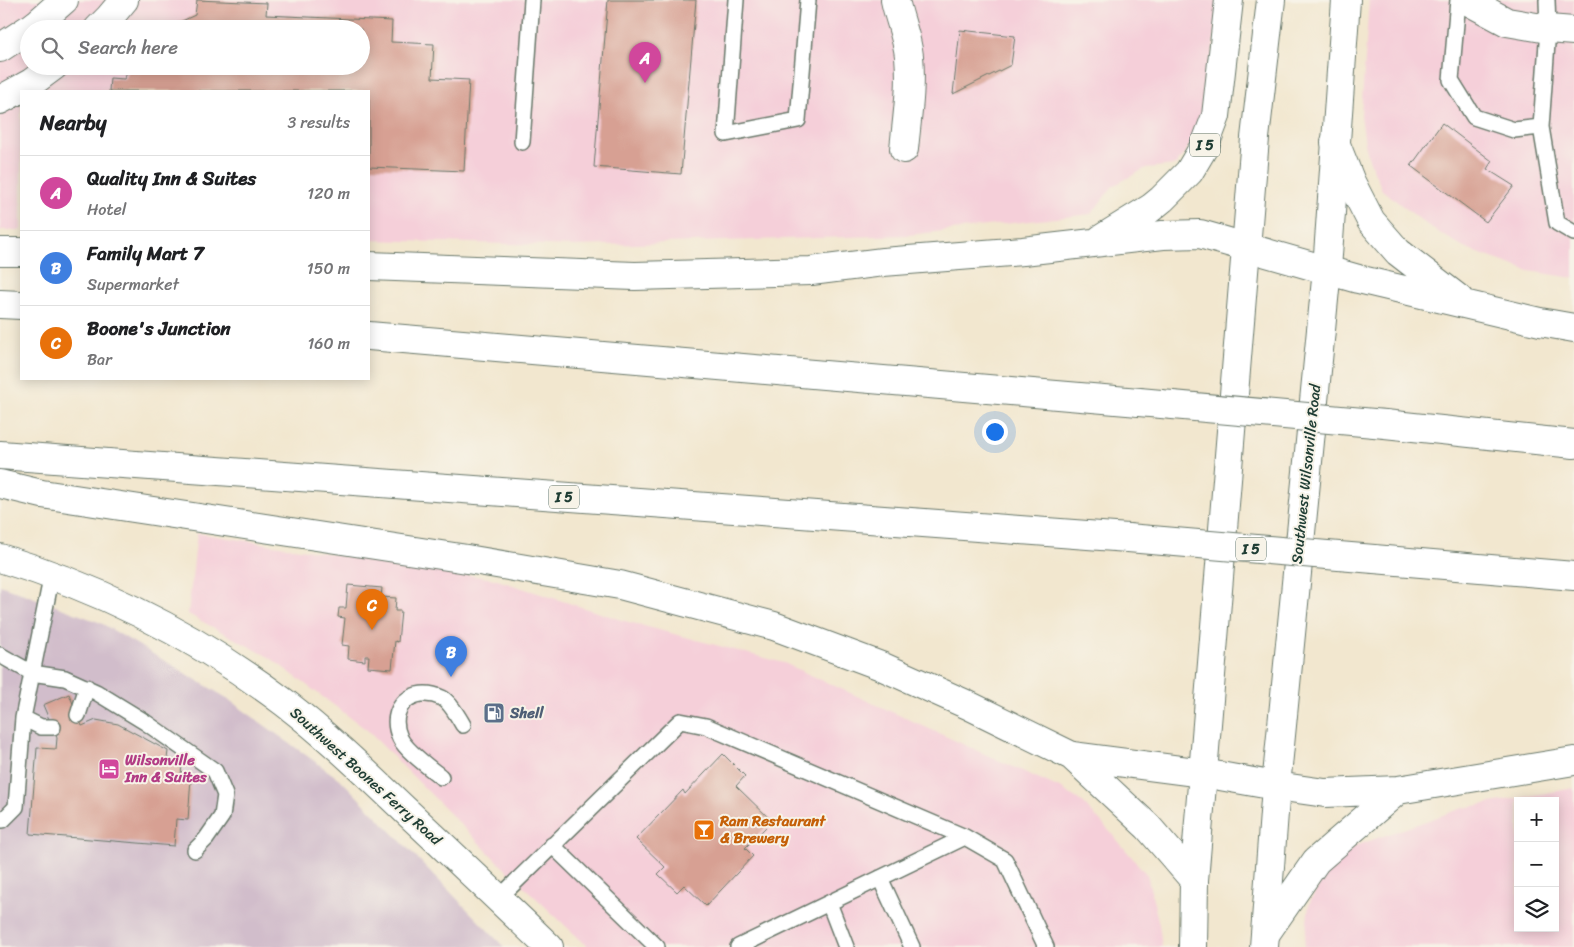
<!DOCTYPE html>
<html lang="en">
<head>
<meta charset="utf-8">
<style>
  body { margin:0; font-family:Sriracha,sans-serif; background:#f6f6f6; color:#202124 }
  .controls { position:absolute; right:15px; bottom:15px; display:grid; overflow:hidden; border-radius:0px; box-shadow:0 2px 12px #0003 }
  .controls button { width:45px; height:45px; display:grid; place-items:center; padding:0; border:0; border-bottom:1px solid #e0e0e0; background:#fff; color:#202124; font:25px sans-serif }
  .you { position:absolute; left:994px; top:431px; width:18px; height:18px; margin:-12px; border:4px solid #fff; border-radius:50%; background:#1a73e8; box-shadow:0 0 0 8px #1a73e833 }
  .badge { display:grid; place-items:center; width:32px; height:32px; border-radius:50%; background:#c8321e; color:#fff; font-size:16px; font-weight:700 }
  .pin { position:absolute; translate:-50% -41px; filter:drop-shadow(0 1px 2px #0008) }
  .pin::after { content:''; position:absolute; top:26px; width:18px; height:15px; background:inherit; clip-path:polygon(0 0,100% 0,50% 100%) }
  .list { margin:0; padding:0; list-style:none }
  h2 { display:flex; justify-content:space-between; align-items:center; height:65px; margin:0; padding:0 20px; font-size:21px }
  h2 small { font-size:16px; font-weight:400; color:#757577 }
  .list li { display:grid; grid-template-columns:32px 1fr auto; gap:15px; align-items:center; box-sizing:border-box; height:75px; padding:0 20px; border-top:1px solid #e0e0e0 }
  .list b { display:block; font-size:19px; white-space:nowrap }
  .list p { margin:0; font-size:16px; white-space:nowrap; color:#757577 }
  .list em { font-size:16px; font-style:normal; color:#757577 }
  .icon { flex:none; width:28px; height:28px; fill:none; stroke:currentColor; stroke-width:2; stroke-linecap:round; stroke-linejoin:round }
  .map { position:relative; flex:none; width:1574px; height:947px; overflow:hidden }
  .search { position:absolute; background:#fff; box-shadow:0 2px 12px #0003; left:20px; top:20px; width:350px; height:55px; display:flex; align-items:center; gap:12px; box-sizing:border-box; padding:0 18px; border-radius:28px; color:#757577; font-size:19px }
  .panel { position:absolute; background:#fff; box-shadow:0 2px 12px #0003; left:20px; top:90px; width:350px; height:290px; border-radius:0px }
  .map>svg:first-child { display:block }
  .built { fill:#f5cfd9; fill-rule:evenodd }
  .industrial { fill:#d1bdcb }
  .building { fill:#d7a093 }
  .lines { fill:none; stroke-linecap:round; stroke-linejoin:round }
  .lane-casing { stroke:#69786a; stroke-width:18 }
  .street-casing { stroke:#69786a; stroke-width:30 }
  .secondary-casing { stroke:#69786a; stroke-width:30 }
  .primary-casing { stroke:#69786a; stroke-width:30 }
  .highway-casing { stroke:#69786a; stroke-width:30 }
  .lane { stroke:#fff; stroke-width:15 }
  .street { stroke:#fff; stroke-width:28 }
  .secondary { stroke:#fff; stroke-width:28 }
  .primary { stroke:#fff; stroke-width:28 }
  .highway { stroke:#fff; stroke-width:28 }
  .highway-bridge-casing { stroke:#69786a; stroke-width:30; stroke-linecap:butt }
  .highway-bridge { stroke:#fff; stroke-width:28 }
  .labels { text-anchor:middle; stroke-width:4; stroke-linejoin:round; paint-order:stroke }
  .shield { fill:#f7f3e8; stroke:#60746a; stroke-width:1 }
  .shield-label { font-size:14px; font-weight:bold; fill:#1f3d34 }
  .street-label { font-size:15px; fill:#1f3d34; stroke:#f7f3e8 }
  .service-label { font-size:15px; font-weight:bold; fill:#4e5e75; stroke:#f7f3e8; text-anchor:start }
  .hotel-label { font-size:15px; font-weight:bold; fill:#b23c85; stroke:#f7f3e8; text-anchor:start }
  .food-label { font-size:15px; font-weight:bold; fill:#c56008; stroke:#f7f3e8; text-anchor:start }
</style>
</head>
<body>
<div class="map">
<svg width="1574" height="947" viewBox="0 0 1574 947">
  <rect width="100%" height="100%" fill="#f7f3e8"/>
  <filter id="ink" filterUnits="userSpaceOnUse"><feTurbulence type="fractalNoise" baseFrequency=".02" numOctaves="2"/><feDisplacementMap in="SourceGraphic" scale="10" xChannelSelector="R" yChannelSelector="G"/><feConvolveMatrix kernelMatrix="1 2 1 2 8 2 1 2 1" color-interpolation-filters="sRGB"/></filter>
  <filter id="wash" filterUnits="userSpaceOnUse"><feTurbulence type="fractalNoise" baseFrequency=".0096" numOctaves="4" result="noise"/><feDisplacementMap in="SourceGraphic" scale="20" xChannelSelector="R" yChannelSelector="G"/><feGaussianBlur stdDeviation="1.12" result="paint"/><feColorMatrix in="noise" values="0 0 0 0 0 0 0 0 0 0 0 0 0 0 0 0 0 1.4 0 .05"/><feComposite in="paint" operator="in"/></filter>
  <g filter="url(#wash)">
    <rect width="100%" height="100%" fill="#f2e7cf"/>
    <path class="built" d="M0,0H1219L1206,107L1192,142L1176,165L1146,168L1113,186L1091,214L909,235L576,246L369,240V91H21V230H0ZM29,29H361V66H29Z
      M1369,0H1574V278L1529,271L1469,250L1431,228L1382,190L1366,152L1361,115Z
      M197,533L494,579L625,621L784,663L1062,789L1082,802L1113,835L1147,875L1159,924L1162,947H588L501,865L367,730L269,657L188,614Z
      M1574,788V947H1304L1309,904L1325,873L1355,846L1463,808ZM1518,801H1555V928H1518Z"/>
    <path class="industrial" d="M0,585L101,623L225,697L342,781L504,947H0Z"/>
    <g id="blocks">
      <path class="building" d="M197,0L267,3L266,15L392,21L391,42L434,44L432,78L469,80L464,171L369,167V91H109L110,78L124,79L131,66H361V29H165L195,15Z
        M608,0H696L681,174L594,167Z
        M960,30L1015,36L1011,65L953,94Z
        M1442,123L1492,161L1487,169L1514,186L1486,222L1411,166Z
        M348,585L382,588L381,597L396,598L395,611H401L398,642L395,641L392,669L368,667L369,656H365V661L348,659L349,646L342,645L345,618L338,617L339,608H346Z
        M69,694L82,726L96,720L118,724L168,751L167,759L182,760L181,777L191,778L188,820L176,819L174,846L30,834L37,748L56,749L57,738L43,705Z
        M723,754L745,776L736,786L772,821L745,848L753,856L706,906L684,885L677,892L658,874L665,867L636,839L683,790L685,794Z"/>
    </g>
  </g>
  <g filter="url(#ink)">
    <use href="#blocks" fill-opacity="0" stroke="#69786a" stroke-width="1"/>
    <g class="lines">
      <g class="lane-casing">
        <path id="lane" d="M736,0L726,134L798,120L808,0
          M1458,0L1451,80L1474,117L1514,130L1541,127L1548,29L1547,0
          M1541,127L1557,223L1574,233
          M522,142L532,0
          M0,655L32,673L65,678L96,692L145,722L215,771L225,795L222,816L206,839L195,850
          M78,715L87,687
          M23,718L41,727H53
          M441,777C430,768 406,751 400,738C386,708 413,684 442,698C449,701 459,718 463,725
          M0,820H3L16,807L23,718L52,574
          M552,845L657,947
          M880,878L912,947
          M498,899L680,721L706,726L965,837L1005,860L1046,947
          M829,903L846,947
          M738,947L965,837"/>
      </g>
      <g class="street-casing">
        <path id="street" d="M895,0C899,19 907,37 909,56C912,87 907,118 904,149
          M1466,0L1507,22L1548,29L1574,31"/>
      </g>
      <g class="secondary-casing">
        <path id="secondary" d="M30,29L39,22L64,0
          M98,29L109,18L124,0
          M0,48L29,29
          M0,100L31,83L54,66
          M0,558C103,589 199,638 285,703C328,736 367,774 406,811C454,856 501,901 549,947
          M1193,947L1194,880L1203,773
          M1264,947L1276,786"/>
      </g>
      <g class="primary-casing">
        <path id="primary" d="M1203,773L1255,138L1271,0
          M1276,786L1327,269L1346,0"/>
      </g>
      <g class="highway-casing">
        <path id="highway" d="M1335,142L1351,182L1371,221L1398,252L1459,299
          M1101,239L1151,208L1162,199L1189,172L1205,145L1216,116L1229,0
          M0,252H21
          M369,266L635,276L811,271L883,262L1023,251L1163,235L1200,234L1358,279L1540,322L1574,328
          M0,304L21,305
          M369,336L1139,402
          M1385,424L1574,444
          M0,455L1128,538
          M0,484L42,494L467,559L620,585L774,626L881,666L968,705L1072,756L1148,827L1194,880
          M1374,559L1574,576
          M1072,756L1203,773L1276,786L1325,793L1398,790L1574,761
          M1266,933L1316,861L1398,790"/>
      </g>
      <use href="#lane" class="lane"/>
      <use href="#street" class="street"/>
      <use href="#secondary" class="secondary"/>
      <use href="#primary" class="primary"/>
      <use href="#highway" class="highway"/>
      <g class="highway-bridge-casing">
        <path id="highway-bridge" d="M1139,402L1385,424
          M1128,538L1374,559"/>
      </g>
      <use href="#highway-bridge" class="highway-bridge"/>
    </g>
  </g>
  <defs>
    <g id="fuel-square" transform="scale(1.125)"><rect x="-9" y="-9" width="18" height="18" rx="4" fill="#5c6f8a" stroke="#f7f3e8"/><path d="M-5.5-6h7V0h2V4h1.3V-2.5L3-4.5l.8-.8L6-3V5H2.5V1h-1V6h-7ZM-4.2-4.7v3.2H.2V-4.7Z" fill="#fff"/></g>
    <g id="hotel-square" transform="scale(1.125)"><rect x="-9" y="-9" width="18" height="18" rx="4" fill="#d1479c" stroke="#f7f3e8"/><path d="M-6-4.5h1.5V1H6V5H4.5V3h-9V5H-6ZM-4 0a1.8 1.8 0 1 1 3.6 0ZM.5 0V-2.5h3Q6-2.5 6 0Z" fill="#fff"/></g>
    <g id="bar-square" transform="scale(1.125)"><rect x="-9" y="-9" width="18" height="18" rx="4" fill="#e8710a" stroke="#f7f3e8"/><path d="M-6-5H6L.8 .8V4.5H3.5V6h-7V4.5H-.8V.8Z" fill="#fff"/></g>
  </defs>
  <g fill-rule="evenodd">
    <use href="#fuel-square" x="494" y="713"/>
    <use href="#hotel-square" x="109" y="769"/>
    <use href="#bar-square" x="704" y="830"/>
  </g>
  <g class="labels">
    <g class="shield">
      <rect x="1190" y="133.5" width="30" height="23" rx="4"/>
      <rect x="549" y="485.5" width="30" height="23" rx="4"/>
      <rect x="1236" y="537.5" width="30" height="23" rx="4"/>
    </g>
    <g class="shield-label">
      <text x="1205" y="150">I 5</text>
      <text x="564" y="502">I 5</text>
      <text x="1251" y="554">I 5</text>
    </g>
    <g class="street-label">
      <text transform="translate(1306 474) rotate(-84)" y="5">Southwest Wilsonville Road</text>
      <text transform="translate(366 776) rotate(42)" y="5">Southwest Boones Ferry Road</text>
    </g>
    <g class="service-label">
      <text x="510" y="718">Shell</text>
    </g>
    <g class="hotel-label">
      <text x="125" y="765">Wilsonville<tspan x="125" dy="17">Inn &amp; Suites</tspan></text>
    </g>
    <g class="food-label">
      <text x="720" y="826">Ram Restaurant<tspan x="720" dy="17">&amp; Brewery</tspan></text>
    </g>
  </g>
</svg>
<div class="controls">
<button>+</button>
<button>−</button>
<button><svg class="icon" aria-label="layers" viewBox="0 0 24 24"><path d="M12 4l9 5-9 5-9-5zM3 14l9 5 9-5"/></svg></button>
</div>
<div class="you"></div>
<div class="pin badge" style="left:645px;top:83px;background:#d1479c">A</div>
<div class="pin badge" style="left:451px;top:677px;background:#3f7fe0">B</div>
<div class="pin badge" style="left:372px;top:630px;background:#e8710a">C</div>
<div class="search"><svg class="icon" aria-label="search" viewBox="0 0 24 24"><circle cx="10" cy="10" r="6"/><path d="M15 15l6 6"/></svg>Search here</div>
<section class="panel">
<h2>Nearby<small>3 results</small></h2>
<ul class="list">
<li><span class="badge" style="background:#d1479c">A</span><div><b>Quality Inn &amp; Suites</b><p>Hotel</p></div><em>120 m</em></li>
<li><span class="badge" style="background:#3f7fe0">B</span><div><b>Family Mart 7</b><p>Supermarket</p></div><em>150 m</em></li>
<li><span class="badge" style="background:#e8710a">C</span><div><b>Boone's Junction</b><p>Bar</p></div><em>160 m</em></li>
</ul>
</section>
</div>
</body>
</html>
